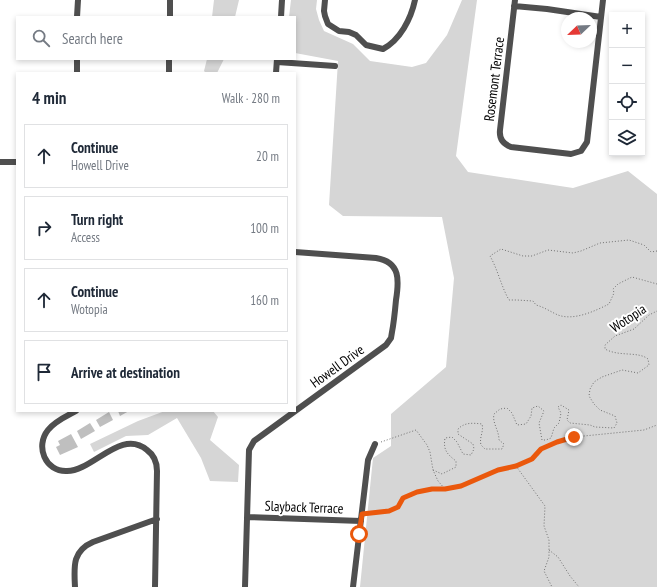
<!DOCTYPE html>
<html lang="en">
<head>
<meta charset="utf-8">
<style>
  body { margin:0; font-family:"PT Sans Narrow",sans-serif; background:#f2f2f3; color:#1f2937 }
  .controls { position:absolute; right:12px; top:12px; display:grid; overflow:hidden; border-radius:0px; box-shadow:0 2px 6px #0003 }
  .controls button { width:36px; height:36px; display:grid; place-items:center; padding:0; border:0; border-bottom:1px solid #e0e1e3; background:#fff; color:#1f2937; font:20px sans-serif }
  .compass { position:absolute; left:561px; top:12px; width:36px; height:36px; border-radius:50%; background:#fff; box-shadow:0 2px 6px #0003; rotate:247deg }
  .stop { position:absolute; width:12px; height:12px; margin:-9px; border:3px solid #ea580c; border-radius:50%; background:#fff }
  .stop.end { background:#ea580c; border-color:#fff; box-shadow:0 1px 4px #0008 }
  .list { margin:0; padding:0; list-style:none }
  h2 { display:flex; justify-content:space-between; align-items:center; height:52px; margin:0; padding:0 16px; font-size:17px }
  h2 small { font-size:13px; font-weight:400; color:#747a83 }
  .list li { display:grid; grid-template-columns:26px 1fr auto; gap:12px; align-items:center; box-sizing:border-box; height:64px; margin:0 8px 8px; padding:0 8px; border:1px solid #e0e1e3; border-radius:0px }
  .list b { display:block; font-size:15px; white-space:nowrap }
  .list p { margin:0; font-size:13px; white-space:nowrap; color:#747a83 }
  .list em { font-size:13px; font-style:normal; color:#747a83 }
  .icon { flex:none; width:22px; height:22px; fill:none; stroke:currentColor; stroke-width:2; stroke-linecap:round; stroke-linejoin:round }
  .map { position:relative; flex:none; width:657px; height:587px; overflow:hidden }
  .search { position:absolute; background:#fff; box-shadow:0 2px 6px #0003; left:16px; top:16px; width:280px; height:44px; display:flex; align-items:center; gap:10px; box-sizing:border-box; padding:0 14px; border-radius:0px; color:#747a83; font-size:15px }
  .panel { position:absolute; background:#fff; box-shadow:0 2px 6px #0003; left:16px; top:72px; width:280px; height:340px; border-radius:0px }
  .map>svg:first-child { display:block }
  .green { fill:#d6d6d6 }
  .building { fill:#bfbfbf }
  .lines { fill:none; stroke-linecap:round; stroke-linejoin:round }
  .path { stroke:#717171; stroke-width:1; stroke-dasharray:1 2; stroke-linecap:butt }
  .minor { stroke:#4f4f4f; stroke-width:6 }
  .route { stroke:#ea580c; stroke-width:5 }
  .labels { text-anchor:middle; stroke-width:4; stroke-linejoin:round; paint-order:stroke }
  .street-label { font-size:14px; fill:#000; stroke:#fff }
</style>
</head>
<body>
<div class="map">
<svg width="657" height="587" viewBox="0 0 657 587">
  <rect width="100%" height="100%" fill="#fff"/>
  <path class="green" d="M214,0H239L235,17H212Z
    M291,0H317L316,9L319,20L324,31L353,44L370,61L412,67L426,63L447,35L462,0H477L456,156L468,172L573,188L628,171L657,194V587H360L373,458L391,446V414L446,367L454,278L442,217L343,216L329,205L338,61L295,53V17H289Z
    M207,59H224L217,73H206L204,71Z
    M165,411H213L218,417L210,440L239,465L238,482L210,481L201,458L177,418L148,435L126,436L94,452L90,444L138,421Z"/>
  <path class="building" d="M118,411H129L120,416Z
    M109,412L113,420L100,427L96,420Z
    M90,423L95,431L81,439L77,431Z
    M71,434L78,447L60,455L56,447L60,445L58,441Z"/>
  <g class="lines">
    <path class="path" d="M657,251L651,252L644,245L629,240L600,243L581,251L573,253L548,250L532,256H523L501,249L490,256C498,270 501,286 509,300H517L533,301L536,305C544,307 551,312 558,315C574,321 595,311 609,304L614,293L613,289L618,284L632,277L657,284
      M381,442L416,430L427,445L430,452L433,470L438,481L445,489L461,486L498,470L516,466L532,459L541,449L557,442L574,437L644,430L657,425
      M516,466L545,506L544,526L549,540V557L544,571L552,587
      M433,470L442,474L456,467V461C447,454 443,450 445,438L452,437L457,442L463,454L471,455L474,449L473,444L458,434V429C465,422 473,423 482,424C484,432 479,437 481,445L485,449H502L504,444L499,440C499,430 492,423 494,414L500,409L507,408L512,413L517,425L526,424L531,416L532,408L538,406L544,411L539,423L542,440H546L551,438L554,428L559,423L561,413L558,407L561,405L569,410L567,420L570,423L590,425L595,427L614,428L617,423L615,416L600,410L594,404L589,396L590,389L594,382L602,377L622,370L638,373L649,365L648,359C638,351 619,357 605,349V345L615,336L634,329L649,315L657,311
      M368,514C377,513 391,513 398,506C401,503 401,499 405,497C418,490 431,489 445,489
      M549,550L558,557L570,576L579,587"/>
    <path class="minor" d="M325,0L324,11L325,16L328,24L339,31L349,32L356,35L366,45L383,49C400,40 411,19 415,0
      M515,0L500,130C499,139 503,144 511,147L571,154L581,151L587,142L603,0
      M514,6L547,9L601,17
      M77,17L78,0
      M170,17V0
      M281,17L282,0
      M277,62L335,66
      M77,73V59
      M169,73V59
      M276,73L277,59
      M0,162H17
      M76,411C67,416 55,421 48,430C35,446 45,472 67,471C93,471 121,428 147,450C154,455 157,463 157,471L155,587
      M247,517L361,521
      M75,587C74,567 72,551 93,542L157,519
      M245,587L249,450L254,441L386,345L391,338L392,332C394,322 395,311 396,300C399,281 401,262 376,258L295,252
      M353,587L368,460L375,444"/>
  </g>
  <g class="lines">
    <path class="route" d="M359,534L362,514L389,511L398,507L403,498L417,492L432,489H445L461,486L498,470L516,466L532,459L541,449L557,442L574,437"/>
  </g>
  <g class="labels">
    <g class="street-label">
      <text transform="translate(494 79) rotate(-83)" y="5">Rosemont Terrace</text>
      <text transform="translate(628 318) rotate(-33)" y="5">Wotopia</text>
      <text transform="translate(337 366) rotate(-36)" y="5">Howell Drive</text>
      <text transform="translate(304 507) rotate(2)" y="5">Slayback Terrace</text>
    </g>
  </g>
</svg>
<div class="controls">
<button>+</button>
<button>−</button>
<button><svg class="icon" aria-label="locate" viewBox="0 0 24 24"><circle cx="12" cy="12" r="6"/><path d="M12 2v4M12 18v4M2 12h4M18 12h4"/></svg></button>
<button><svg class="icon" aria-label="layers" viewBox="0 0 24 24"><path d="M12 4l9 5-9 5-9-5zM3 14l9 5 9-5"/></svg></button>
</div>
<svg class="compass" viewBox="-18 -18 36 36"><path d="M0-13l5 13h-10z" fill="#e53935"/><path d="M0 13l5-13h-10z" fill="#747a83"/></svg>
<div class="stop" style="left:359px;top:534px"></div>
<div class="stop end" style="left:574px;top:437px"></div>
<div class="search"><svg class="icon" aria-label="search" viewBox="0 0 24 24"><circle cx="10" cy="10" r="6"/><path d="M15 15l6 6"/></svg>Search here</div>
<section class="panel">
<h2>4 min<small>Walk · 280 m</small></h2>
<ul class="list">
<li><svg class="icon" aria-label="ahead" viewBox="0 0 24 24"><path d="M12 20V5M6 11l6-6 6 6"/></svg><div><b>Continue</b><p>Howell Drive</p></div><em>20 m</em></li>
<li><svg class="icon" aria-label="right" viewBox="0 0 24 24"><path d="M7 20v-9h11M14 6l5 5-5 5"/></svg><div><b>Turn right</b><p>Access</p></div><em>100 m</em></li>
<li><svg class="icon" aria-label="ahead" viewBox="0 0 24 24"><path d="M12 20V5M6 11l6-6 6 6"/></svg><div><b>Continue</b><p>Wotopia</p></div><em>160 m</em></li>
<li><svg class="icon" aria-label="arrive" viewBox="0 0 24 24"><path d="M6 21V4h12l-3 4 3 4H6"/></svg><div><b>Arrive at destination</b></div></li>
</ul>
</section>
</div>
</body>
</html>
